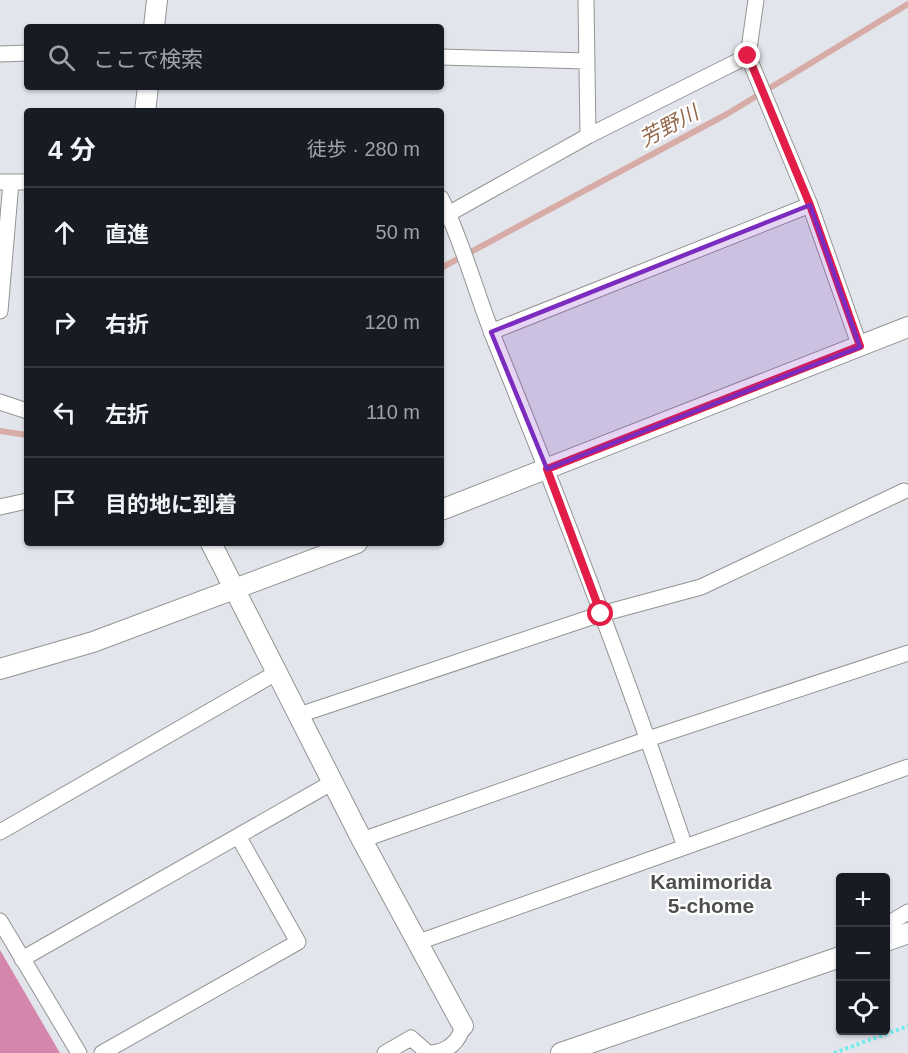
<!DOCTYPE html>
<html lang="ja">
<head>
<meta charset="utf-8">
<style>
  body { margin:0; font-family:Arial,"Noto Sans JP",sans-serif; background:#20242c; color:#f1f3f6 }
  .controls { position:absolute; right:18px; bottom:18px; display:grid; overflow:hidden; border-radius:6px; box-shadow:0 2px 4px #0004 }
  .controls button { width:54px; height:54px; display:grid; place-items:center; padding:0; border:0; border-bottom:2px solid #363941; background:#171b24; color:#f1f3f6; font:30px sans-serif }
  .stop { position:absolute; width:18px; height:18px; margin:-14px; border:4px solid #e11d48; border-radius:50%; background:#fff }
  .stop.end { background:#e11d48; border-color:#fff; box-shadow:0 2px 6px #0008 }
  .list { margin:0; padding:0; list-style:none }
  h2 { display:flex; justify-content:space-between; align-items:center; height:78px; margin:0; padding:0 24px; font-size:26px }
  h2 small { font-size:20px; font-weight:400; color:#9ea1a6 }
  .list li { display:grid; grid-template-columns:39px 1fr auto; gap:18px; align-items:center; box-sizing:border-box; height:90px; padding:0 24px; border-top:2px solid #363941 }
  .list b { display:block; font-size:22px; white-space:nowrap }
  .list em { font-size:20px; font-style:normal; color:#9ea1a6 }
  .icon { flex:none; width:33px; height:33px; fill:none; stroke:currentColor; stroke-width:2; stroke-linecap:round; stroke-linejoin:round }
  .map { position:relative; flex:none; width:908px; height:1053px; overflow:hidden }
  .search { position:absolute; background:#171b24; box-shadow:0 2px 4px #0004; left:24px; top:24px; width:420px; height:66px; display:flex; align-items:center; gap:15px; box-sizing:border-box; padding:0 21px; border-radius:6px; color:#9ea1a6; font-size:22px }
  .panel { position:absolute; background:#171b24; box-shadow:0 2px 4px #0004; left:24px; top:108px; width:420px; height:438px; border-radius:6px }
  .map>svg:first-child { display:block }
  .pitch { fill:#d586ac }
  .lines { fill:none; stroke-linecap:round; stroke-linejoin:round }
  .stream { stroke:#d7aca6; stroke-width:6 }
  .minor-casing { stroke:#939393; stroke-width:17 }
  .tertiary-casing { stroke:#939393; stroke-width:22 }
  .path { stroke:#72eced; stroke-width:4; stroke-dasharray:3 3; stroke-linecap:butt }
  .minor { stroke:#fff; stroke-width:15 }
  .tertiary { stroke:#fff; stroke-width:20 }
  .route { stroke:#e11d48; stroke-width:8 }
  .marked { fill:#7b2cbf; fill-opacity:0.2; stroke:#7b2cbf; stroke-width:4.5; stroke-linejoin:round }
  .labels { text-anchor:middle; stroke-width:4.5; stroke-linejoin:round; paint-order:stroke }
  .water-label { font-size:21px; font-style:italic; fill:#94684b; stroke:#fff }
  .neighbourhood-label { font-size:21px; font-weight:bold; fill:#4f4f4f; stroke:#fff }
</style>
</head>
<body>
<div class="map">
<svg width="908" height="1053" viewBox="0 0 908 1053">
  <rect width="100%" height="100%" fill="#e2e6ec"/>
  <path class="pitch" d="M0,950L60,1053H0Z"/>
  <g class="lines">
    <path class="stream" d="M441,268L727,114L908,4
      M0,431L27,435"/>
    <g class="minor-casing">
      <path id="minor" d="M586,0L588,136
        M756,0L748,56L810,205L860,347
        M0,54L27,53
        M441,57L586,61
        M0,182H27
        M441,218L588,136L748,56
        M0,311L11,182
        M491,332L810,205
        M0,402L27,411
        M0,507L27,501
        M299,715L601,614L701,587L904,491
        M0,832L276,673
        M362,840L648,739L908,653
        M685,847L908,767
        M0,921L79,1053
        M886,925L908,912
        M416,943L685,847C628,678 564,511 497,346C477,297 464,245 441,198
        M22,959L333,782
        M102,1053L298,942L238,836
        M385,1053L411,1038L428,1053
        M432,1053C448,1051 459,1042 463,1026"/>
    </g>
    <g class="tertiary-casing">
      <path id="tertiary" d="M154,27L157,0
        M145,111L148,87
        M441,510L908,327
        M211,543L362,840L463,1026
        M0,669L93,642L357,543
        M886,941L908,933
        M561,1053L840,957"/>
    </g>
    <path class="path" d="M834,1053L908,1026"/>
    <use href="#minor" class="minor"/>
    <use href="#tertiary" class="tertiary"/>
  </g>
  <g class="lines">
    <path class="route" d="M601,614L547,469L860,346L810,205L748,56"/>
  </g>
  <path class="marked" d="M810,205L860,347L547,469L491,332Z"/>
  <g class="labels">
    <g class="water-label">
      <text transform="translate(669 126) rotate(-28)" y="7">芳野川</text>
    </g>
    <g class="neighbourhood-label">
      <text x="711" y="889">Kamimorida<tspan x="711" dy="24">5-chome</tspan></text>
    </g>
  </g>
</svg>
<div class="controls">
<button>+</button>
<button>−</button>
<button><svg class="icon" aria-label="locate" viewBox="0 0 24 24"><circle cx="12" cy="12" r="6"/><path d="M12 2v4M12 18v4M2 12h4M18 12h4"/></svg></button>
</div>
<div class="stop" style="left:601px;top:614px"></div>
<div class="stop end" style="left:748px;top:56px"></div>
<div class="search"><svg class="icon" aria-label="search" viewBox="0 0 24 24"><circle cx="10" cy="10" r="6"/><path d="M15 15l6 6"/></svg>ここで検索</div>
<section class="panel">
<h2>4 分<small>徒歩 · 280 m</small></h2>
<ul class="list">
<li><svg class="icon" aria-label="ahead" viewBox="0 0 24 24"><path d="M12 20V5M6 11l6-6 6 6"/></svg><div><b>直進</b></div><em>50 m</em></li>
<li><svg class="icon" aria-label="right" viewBox="0 0 24 24"><path d="M7 20v-9h11M14 6l5 5-5 5"/></svg><div><b>右折</b></div><em>120 m</em></li>
<li><svg class="icon" aria-label="left" viewBox="0 0 24 24"><path d="M17 20v-9H6M10 6l-5 5 5 5"/></svg><div><b>左折</b></div><em>110 m</em></li>
<li><svg class="icon" aria-label="arrive" viewBox="0 0 24 24"><path d="M6 21V4h12l-3 4 3 4H6"/></svg><div><b>目的地に到着</b></div></li>
</ul>
</section>
</div>
</body>
</html>
